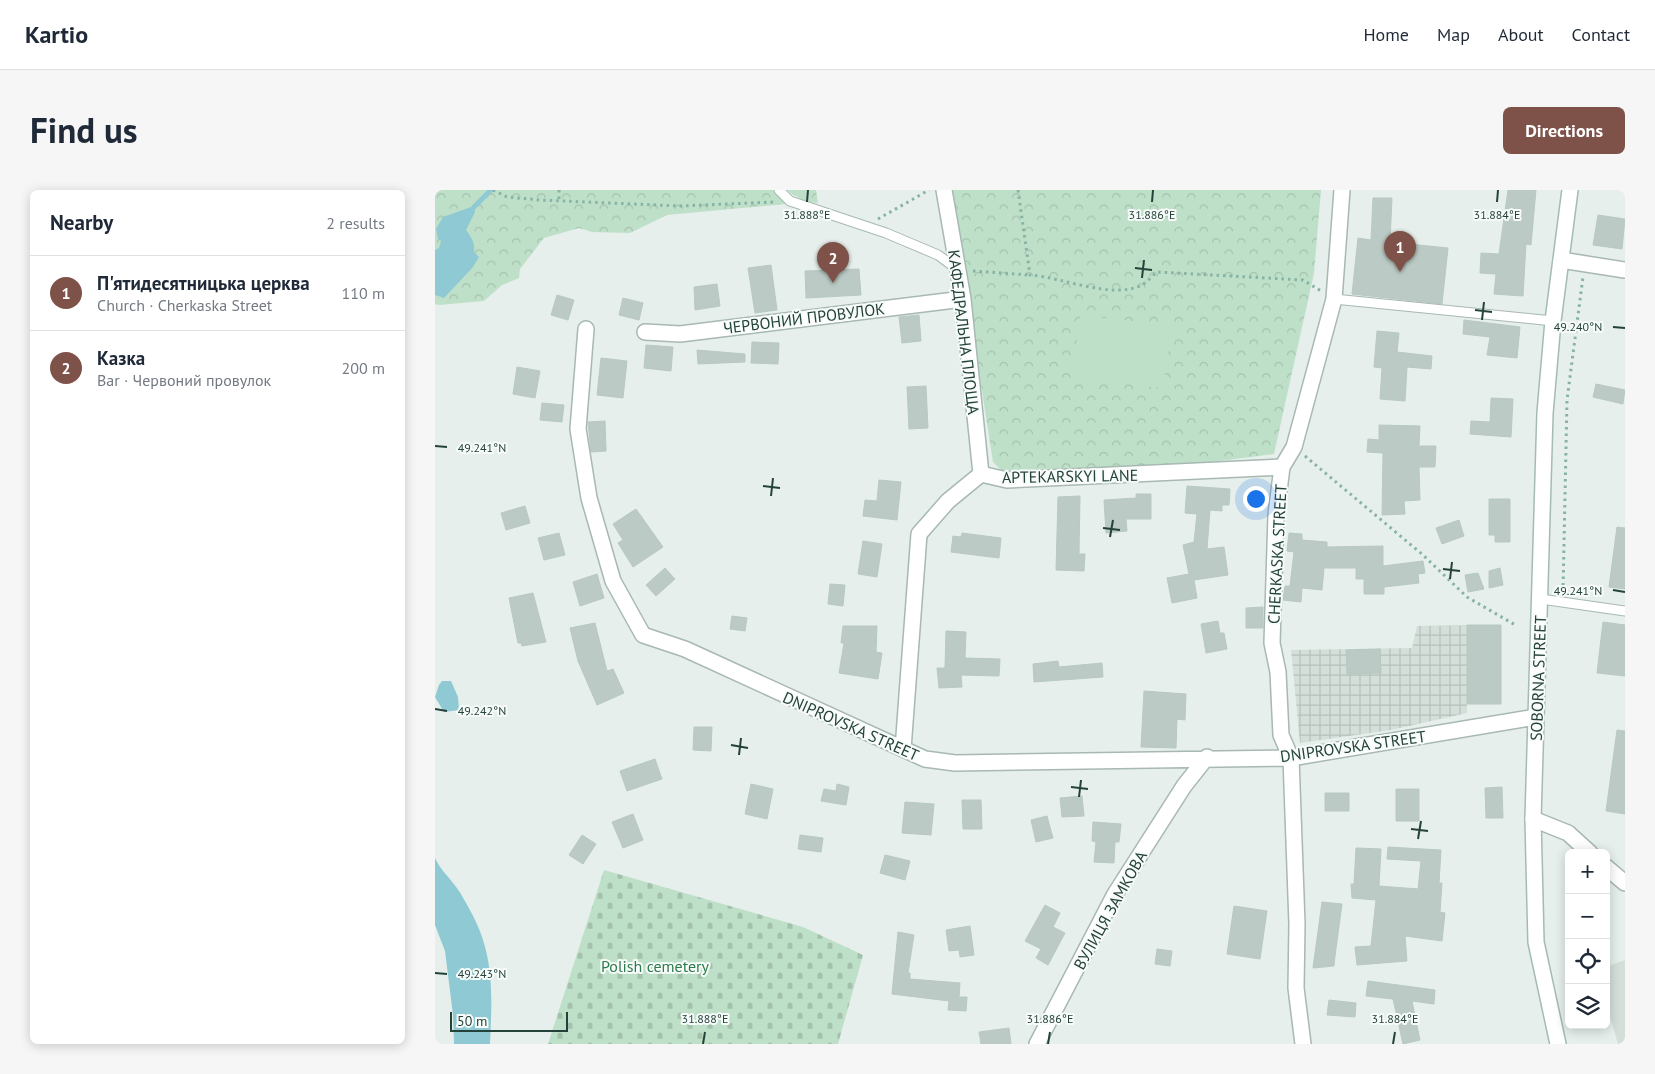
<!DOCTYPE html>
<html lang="en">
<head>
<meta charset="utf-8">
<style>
  body { margin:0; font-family:"PT Sans",sans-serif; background:#f6f6f7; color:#1f2937 }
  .controls { position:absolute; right:15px; bottom:15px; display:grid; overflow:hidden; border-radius:8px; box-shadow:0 2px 12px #0003 }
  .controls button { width:45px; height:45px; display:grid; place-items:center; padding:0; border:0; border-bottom:1px solid #e0e1e3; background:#fff; color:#1f2937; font:25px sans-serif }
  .scale { position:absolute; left:15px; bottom:12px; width:118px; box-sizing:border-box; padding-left:5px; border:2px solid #24423a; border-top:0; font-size:14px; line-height:18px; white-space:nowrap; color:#24423a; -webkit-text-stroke:4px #f7fbf9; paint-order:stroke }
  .you { position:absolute; left:820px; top:308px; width:18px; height:18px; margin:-12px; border:4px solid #fff; border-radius:50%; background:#1a73e8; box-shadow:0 0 0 8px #1a73e833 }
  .badge { display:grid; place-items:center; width:32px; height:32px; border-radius:50%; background:#7f5249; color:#fff; font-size:16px; font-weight:700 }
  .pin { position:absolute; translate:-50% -41px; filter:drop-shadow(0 1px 2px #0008) }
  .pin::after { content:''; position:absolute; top:26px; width:18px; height:15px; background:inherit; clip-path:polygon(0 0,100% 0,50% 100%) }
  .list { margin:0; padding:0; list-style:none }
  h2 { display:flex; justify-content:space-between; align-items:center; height:65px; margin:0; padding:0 20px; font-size:21px }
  h2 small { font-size:16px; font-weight:400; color:#747a83 }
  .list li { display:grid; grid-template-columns:32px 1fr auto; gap:15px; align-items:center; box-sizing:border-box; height:75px; padding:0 20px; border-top:1px solid #e0e1e3 }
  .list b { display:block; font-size:19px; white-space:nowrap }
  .list p { margin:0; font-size:16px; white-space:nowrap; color:#747a83 }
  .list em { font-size:16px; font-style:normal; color:#747a83 }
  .icon { flex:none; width:28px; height:28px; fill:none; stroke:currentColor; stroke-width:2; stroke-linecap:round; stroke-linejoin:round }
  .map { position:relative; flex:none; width:1190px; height:854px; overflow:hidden; border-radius:8px }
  header { display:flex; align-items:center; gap:30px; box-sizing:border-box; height:70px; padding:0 25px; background:#fff; border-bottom:1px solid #e0e1e3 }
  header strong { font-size:24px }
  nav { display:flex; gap:28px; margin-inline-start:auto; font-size:18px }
  .intro { display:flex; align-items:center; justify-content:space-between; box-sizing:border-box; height:120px; padding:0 30px }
  h1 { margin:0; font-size:35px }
  .button { padding:12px 22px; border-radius:8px; background:#7f5249; color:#fff; font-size:18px; font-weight:700 }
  main { display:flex; gap:30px; padding:0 30px }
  aside { flex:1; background:#fff; border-radius:8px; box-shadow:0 2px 12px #0003 }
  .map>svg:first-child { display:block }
  .built { fill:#d4dfda }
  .industrial { fill:url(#industrial-grid) }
  .forest { fill:url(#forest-crowns) }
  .cemetery { fill:url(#cemetery-stones) }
  .garden { fill:#bfe0c8 }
  .water { fill:#8ec9d4 }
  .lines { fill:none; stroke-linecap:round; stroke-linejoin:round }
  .stream { stroke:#8ec9d4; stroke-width:5 }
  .building { fill:#bbcac4; stroke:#b8c9c2 }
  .lane-casing { stroke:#a8b8b2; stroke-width:11 }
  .street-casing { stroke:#a8b8b2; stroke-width:18 }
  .secondary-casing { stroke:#a4bbb3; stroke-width:18 }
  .path { stroke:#86b3a5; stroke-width:3; stroke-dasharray:2.5 4; stroke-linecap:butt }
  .lane { stroke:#fff; stroke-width:9 }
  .street { stroke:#fff; stroke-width:15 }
  .secondary { stroke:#fff; stroke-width:15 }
  .ticks { fill:none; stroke:#24423a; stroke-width:2 }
  .labels { text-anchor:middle; stroke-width:4; stroke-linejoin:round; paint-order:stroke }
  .street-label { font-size:16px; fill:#24423a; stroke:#f7fbf9 }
  .park-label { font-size:16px; fill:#2d7a4b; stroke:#f7fbf9 }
  .ticks-label { font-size:12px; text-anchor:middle; fill:#24423a; stroke:#f7fbf9; stroke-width:4; stroke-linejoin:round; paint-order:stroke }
</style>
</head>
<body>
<header>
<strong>Kartio</strong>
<nav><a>Home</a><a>Map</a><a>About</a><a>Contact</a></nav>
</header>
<div class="intro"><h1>Find us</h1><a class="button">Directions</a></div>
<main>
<aside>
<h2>Nearby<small>2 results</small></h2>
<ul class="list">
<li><span class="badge">1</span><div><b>П'ятидесятницька церква</b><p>Church · Cherkaska Street</p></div><em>110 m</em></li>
<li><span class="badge">2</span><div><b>Казка</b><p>Bar · Червоний провулок</p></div><em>200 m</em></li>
</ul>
</aside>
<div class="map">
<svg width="1190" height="854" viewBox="0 0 1190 854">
  <defs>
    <pattern id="industrial-grid" width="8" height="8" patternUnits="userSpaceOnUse" patternTransform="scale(1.25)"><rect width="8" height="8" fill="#d4dfda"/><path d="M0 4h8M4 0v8" fill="none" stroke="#b6c1bc"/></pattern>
    <pattern id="forest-crowns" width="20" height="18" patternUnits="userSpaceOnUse" patternTransform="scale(1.25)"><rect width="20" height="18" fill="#bfe0c8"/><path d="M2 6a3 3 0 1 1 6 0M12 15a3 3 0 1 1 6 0" fill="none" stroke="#a4c1ad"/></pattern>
    <pattern id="cemetery-stones" width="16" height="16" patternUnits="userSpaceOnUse" patternTransform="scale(1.25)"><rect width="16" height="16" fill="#bfe0c8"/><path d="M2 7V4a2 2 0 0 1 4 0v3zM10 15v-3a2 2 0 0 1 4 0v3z" fill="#a4c1ad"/></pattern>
  </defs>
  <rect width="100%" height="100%" fill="#e6efeb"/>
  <path class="built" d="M1190,770V854H1183L1171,813V777Z"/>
  <path class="industrial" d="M1066,435L1032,514V523L956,540L865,553L856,460L977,458L982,436Z"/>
  <path class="forest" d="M0,0H348L361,13L232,25L195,43L157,42L144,38L109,48L85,79L84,88L67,95L49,111L4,115L0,114Z
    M351,0H381L383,13L371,12Z
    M516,0H886L879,83L839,264L730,278L579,284L567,281L558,272Z"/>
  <path class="cemetery" d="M169,680L368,737L428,765L403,854H113Z"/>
  <path class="garden" d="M645,125L737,136L728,198L637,188Z"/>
  <path class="water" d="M36,17H39L40,22L31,40C37,48 40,53 39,62L44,67L38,77L9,108L0,105V60L4,58L6,51L3,49L1,39L8,27Z
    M7,491H16L23,507L24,520L9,522L0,507L4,495Z
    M0,668C5,679 11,684 18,693C25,701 31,713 36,722C60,766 57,806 55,854H19L18,825L10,761L0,735Z"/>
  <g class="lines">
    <path class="stream" d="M39,17L56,0"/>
  </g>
  <path class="building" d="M1073,0H1101L1096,55L1091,54L1088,106L1059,104L1061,84L1045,83L1046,63L1064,64Z
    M938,8H957L955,52L1013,58L1007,114L917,104L923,48L936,50Z
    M1163,25L1190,29L1187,59L1158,55Z
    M336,75L342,120L320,123L313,78Z
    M424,79L426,105L371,108L370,81Z
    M282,94L285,116L260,120L259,97Z
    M122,105L139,110L133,130L116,125Z
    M188,108L208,113L204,130L184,125Z
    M484,125L486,151L467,153L464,127Z
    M1029,130L1085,137L1082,168L1052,165L1055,147L1028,144Z
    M942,141L964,143L962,162L997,166L996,179L972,177L970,211L945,209L947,178L939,177Z
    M317,152L344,153L343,174L316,173Z
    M211,155L238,157L236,181L209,178Z
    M262,160L310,164V172L263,174Z
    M166,168L192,171L188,208L162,205Z
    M82,177L105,181L100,208L78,204Z
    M1161,194L1190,200L1188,214L1158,207Z
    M491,196L493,238L474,239L472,197Z
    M1056,208L1078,209L1076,247L1035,244L1036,231L1055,232Z
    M107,213L129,215L127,232L105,230Z
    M170,231L171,261L156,262L153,232Z
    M944,235L985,236L984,256H1001L1000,277H984L985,310L969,311L970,324L947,325L948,263L932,262L933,249L944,250Z
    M444,290L466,292L462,330L428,326L430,310L442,311Z
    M752,296L795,299L794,315H787V321L775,320L772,359L789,357L793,385L759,390L762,408L737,413L732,388L754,384L748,355L759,352L762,324L750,323Z
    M701,304H716V329H691L692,341L671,343L669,310L701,308Z
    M645,306L644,364H650L649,381L621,380L623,307Z
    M1054,309H1075V352H1060V345H1054Z
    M90,316L95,333L71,340L66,323Z
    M201,319L228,357L198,377L183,353L188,350L178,334Z
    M1024,330L1029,346L1007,354L1001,338Z
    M1182,337L1190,338V399L1174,397Z
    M124,343L130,365L109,370L103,348Z
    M527,343L566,348L564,368L516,362L518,346L526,347Z
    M854,343L867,344V350L892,352V357L948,356V376L988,371L990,383L983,384L984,393L949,397V404H929V389H921V378H889L887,400L867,398L866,412L848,410L850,396H855L859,362L852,361Z
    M428,351L447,354L442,387L423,384Z
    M230,378L240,389L221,406L211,395Z
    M1065,378L1068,395L1054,398V381Z
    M1043,383L1049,399L1033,402L1030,385Z
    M162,384L169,408L145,416L138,392Z
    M395,394L410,395L408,416L393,414Z
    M98,403L111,452L87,456L86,453H83L74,408Z
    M828,417V438H811V418Z
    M297,426L312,428L310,441L295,439Z
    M783,431L785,443H789L792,459L771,463L766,434Z
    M1168,432L1190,435V486L1162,483Z
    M160,433L172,481L178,479L189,503L162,515L143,471L135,438Z
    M1032,435H1066V514H1032Z
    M408,436H442L441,462L447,463L443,489L404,483L409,453H406Z
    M511,441L531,442L530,468L565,469L564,486L526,485L527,497L504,498L502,478H510Z
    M945,459L946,483L912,484L911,460Z
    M623,471L624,477L667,473L668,487L599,492L598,474Z
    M709,501L751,504L750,530L742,529L741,558L706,557Z
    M259,537H277L276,561L258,560Z
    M1182,540L1190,541V624L1171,621Z
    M220,569L227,589L192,601L185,581Z
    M316,594L338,599L332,629L310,624Z
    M402,594L414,597L411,615L386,611L389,599L401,601Z
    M1067,597L1068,628H1051L1050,598Z
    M961,599H984V631H961Z
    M890,603H914V621H890Z
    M647,606L649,626L627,627L625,608Z
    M527,610H546L547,639H528Z
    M470,612L499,614L496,645L467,643Z
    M198,624L208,650L188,658L177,632Z
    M612,626L618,648L601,652L596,630Z
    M658,632L686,634L684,652H680L679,673L659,672L661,652L657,651Z
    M147,645L161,654L148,674L134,665Z
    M365,645L388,648L386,662L363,659Z
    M953,657L1006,660L1004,693H1007L1005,722L1010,723L1007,751L970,746L972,771L922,775L920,757L936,756L941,710L917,708L916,694H919L921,658L946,659L944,696L983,699L986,671L952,669Z
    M450,665L475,671L470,690L445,683Z
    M887,712L907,714L900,766L899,776L878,778Z
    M610,715L625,723L618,737L630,743L613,775L601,768L606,759L590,751Z
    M799,716L832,721L825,769L792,764Z
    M535,736L539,765L525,767L524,760L514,761L511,740Z
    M463,742L479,745L473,783H475V789L525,793L524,807H532L531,821L513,820L514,811L457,804Z
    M722,759L737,761L735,776L720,774Z
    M933,791L1000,800L999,814L977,811L985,850L968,854L958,809L931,806Z
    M894,810L921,813L920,827L892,825Z
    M574,838L576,854H546L544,842Z"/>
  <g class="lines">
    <g class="lane-casing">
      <path id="lane" d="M344,0L355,11L451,43L503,65L522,79
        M899,109L1118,131
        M1106,409L1190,421"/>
    </g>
    <g class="street-casing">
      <path id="street" d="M509,0L528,109L546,284
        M1126,70L1190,80
        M151,139L143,239L154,308L178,391L208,445L250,459L490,569L520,573L856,568L1101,527
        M210,142L245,144L528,109
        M468,559L484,344L513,311L546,284L572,290L847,277
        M1098,629L1133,643L1155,663
        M1171,677L1190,693
        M602,854L680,704L749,596L772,567
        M868,854L861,798L862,734L856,568L846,545L843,482L837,453L841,325L847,277L859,257L899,109L907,0"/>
    </g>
    <g class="secondary-casing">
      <path id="secondary" d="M1123,854L1101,752L1098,629L1110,223L1118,131L1135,0"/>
    </g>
    <path class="path" d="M58,0L72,7L105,10L245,16L339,12
      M124,0V11
      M583,0L595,85C627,87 677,110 707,95C712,92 717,86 722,82L868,90L886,101
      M443,29L494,0
      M538,81L595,85
      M870,266L988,365L1032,407L1082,436
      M1128,402L1132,210L1148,87"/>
    <use href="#lane" class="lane"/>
    <use href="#street" class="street"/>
    <use href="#secondary" class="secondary"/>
  </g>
  <path class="ticks" d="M372,12L373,0M717,12L718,0M1062,12L1063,0M700,78L717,80M707,88L709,70M1040,120L1057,122M1047,130L1049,112M1178,137L1190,138M0,256L12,257M328,296L345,298M336,306L338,288M668,338L685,340M675,347L678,330M1008,379L1025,381M1015,389L1017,372M1178,400L1190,402M0,519L12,521M296,555L313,558M304,565L306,548M636,597L653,599M644,607L646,590M976,639L993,641M983,649L986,631M0,783L12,784M268,854L270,842M613,854L615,842M958,854L960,842"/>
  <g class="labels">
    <g class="street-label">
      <text transform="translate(369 128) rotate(-7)" y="6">ЧЕРВОНИЙ ПРОВУЛОК</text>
      <text transform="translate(529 142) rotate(83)" y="6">КАФЕДРАЛЬНА ПЛОЩА</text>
      <text transform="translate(635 286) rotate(-1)" y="6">APTEKARSKYI LANE</text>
      <text transform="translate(842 364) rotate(-87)" y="6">CHERKASKA STREET</text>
      <text transform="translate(1103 488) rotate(-88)" y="6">SOBORNA STREET</text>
      <text transform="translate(416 536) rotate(24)" y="6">DNIPROVSKA STREET</text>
      <text transform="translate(918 556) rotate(-8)" y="6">DNIPROVSKA STREET</text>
      <text transform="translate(675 720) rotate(-61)" y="6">ВУЛИЦЯ ЗАМКОВА</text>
    </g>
    <g class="park-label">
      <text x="220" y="782">Polish cemetery</text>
    </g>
  </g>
  <g class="ticks-label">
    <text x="372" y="29">31.888°E</text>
    <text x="717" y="29">31.886°E</text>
    <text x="1062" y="29">31.884°E</text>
    <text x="1143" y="141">49.240°N</text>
    <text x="47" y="262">49.241°N</text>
    <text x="1143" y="405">49.241°N</text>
    <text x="47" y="525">49.242°N</text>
    <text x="47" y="788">49.243°N</text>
    <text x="270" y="833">31.888°E</text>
    <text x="615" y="833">31.886°E</text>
    <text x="960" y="833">31.884°E</text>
  </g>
</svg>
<div class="controls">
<button>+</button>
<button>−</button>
<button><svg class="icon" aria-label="locate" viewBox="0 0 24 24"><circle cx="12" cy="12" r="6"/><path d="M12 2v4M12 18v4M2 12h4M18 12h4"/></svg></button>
<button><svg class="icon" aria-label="layers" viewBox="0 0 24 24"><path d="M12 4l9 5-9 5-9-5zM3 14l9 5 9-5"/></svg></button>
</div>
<div class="scale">50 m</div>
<div class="you"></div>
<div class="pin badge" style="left:965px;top:82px">1</div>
<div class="pin badge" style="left:398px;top:93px">2</div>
</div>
</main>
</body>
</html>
